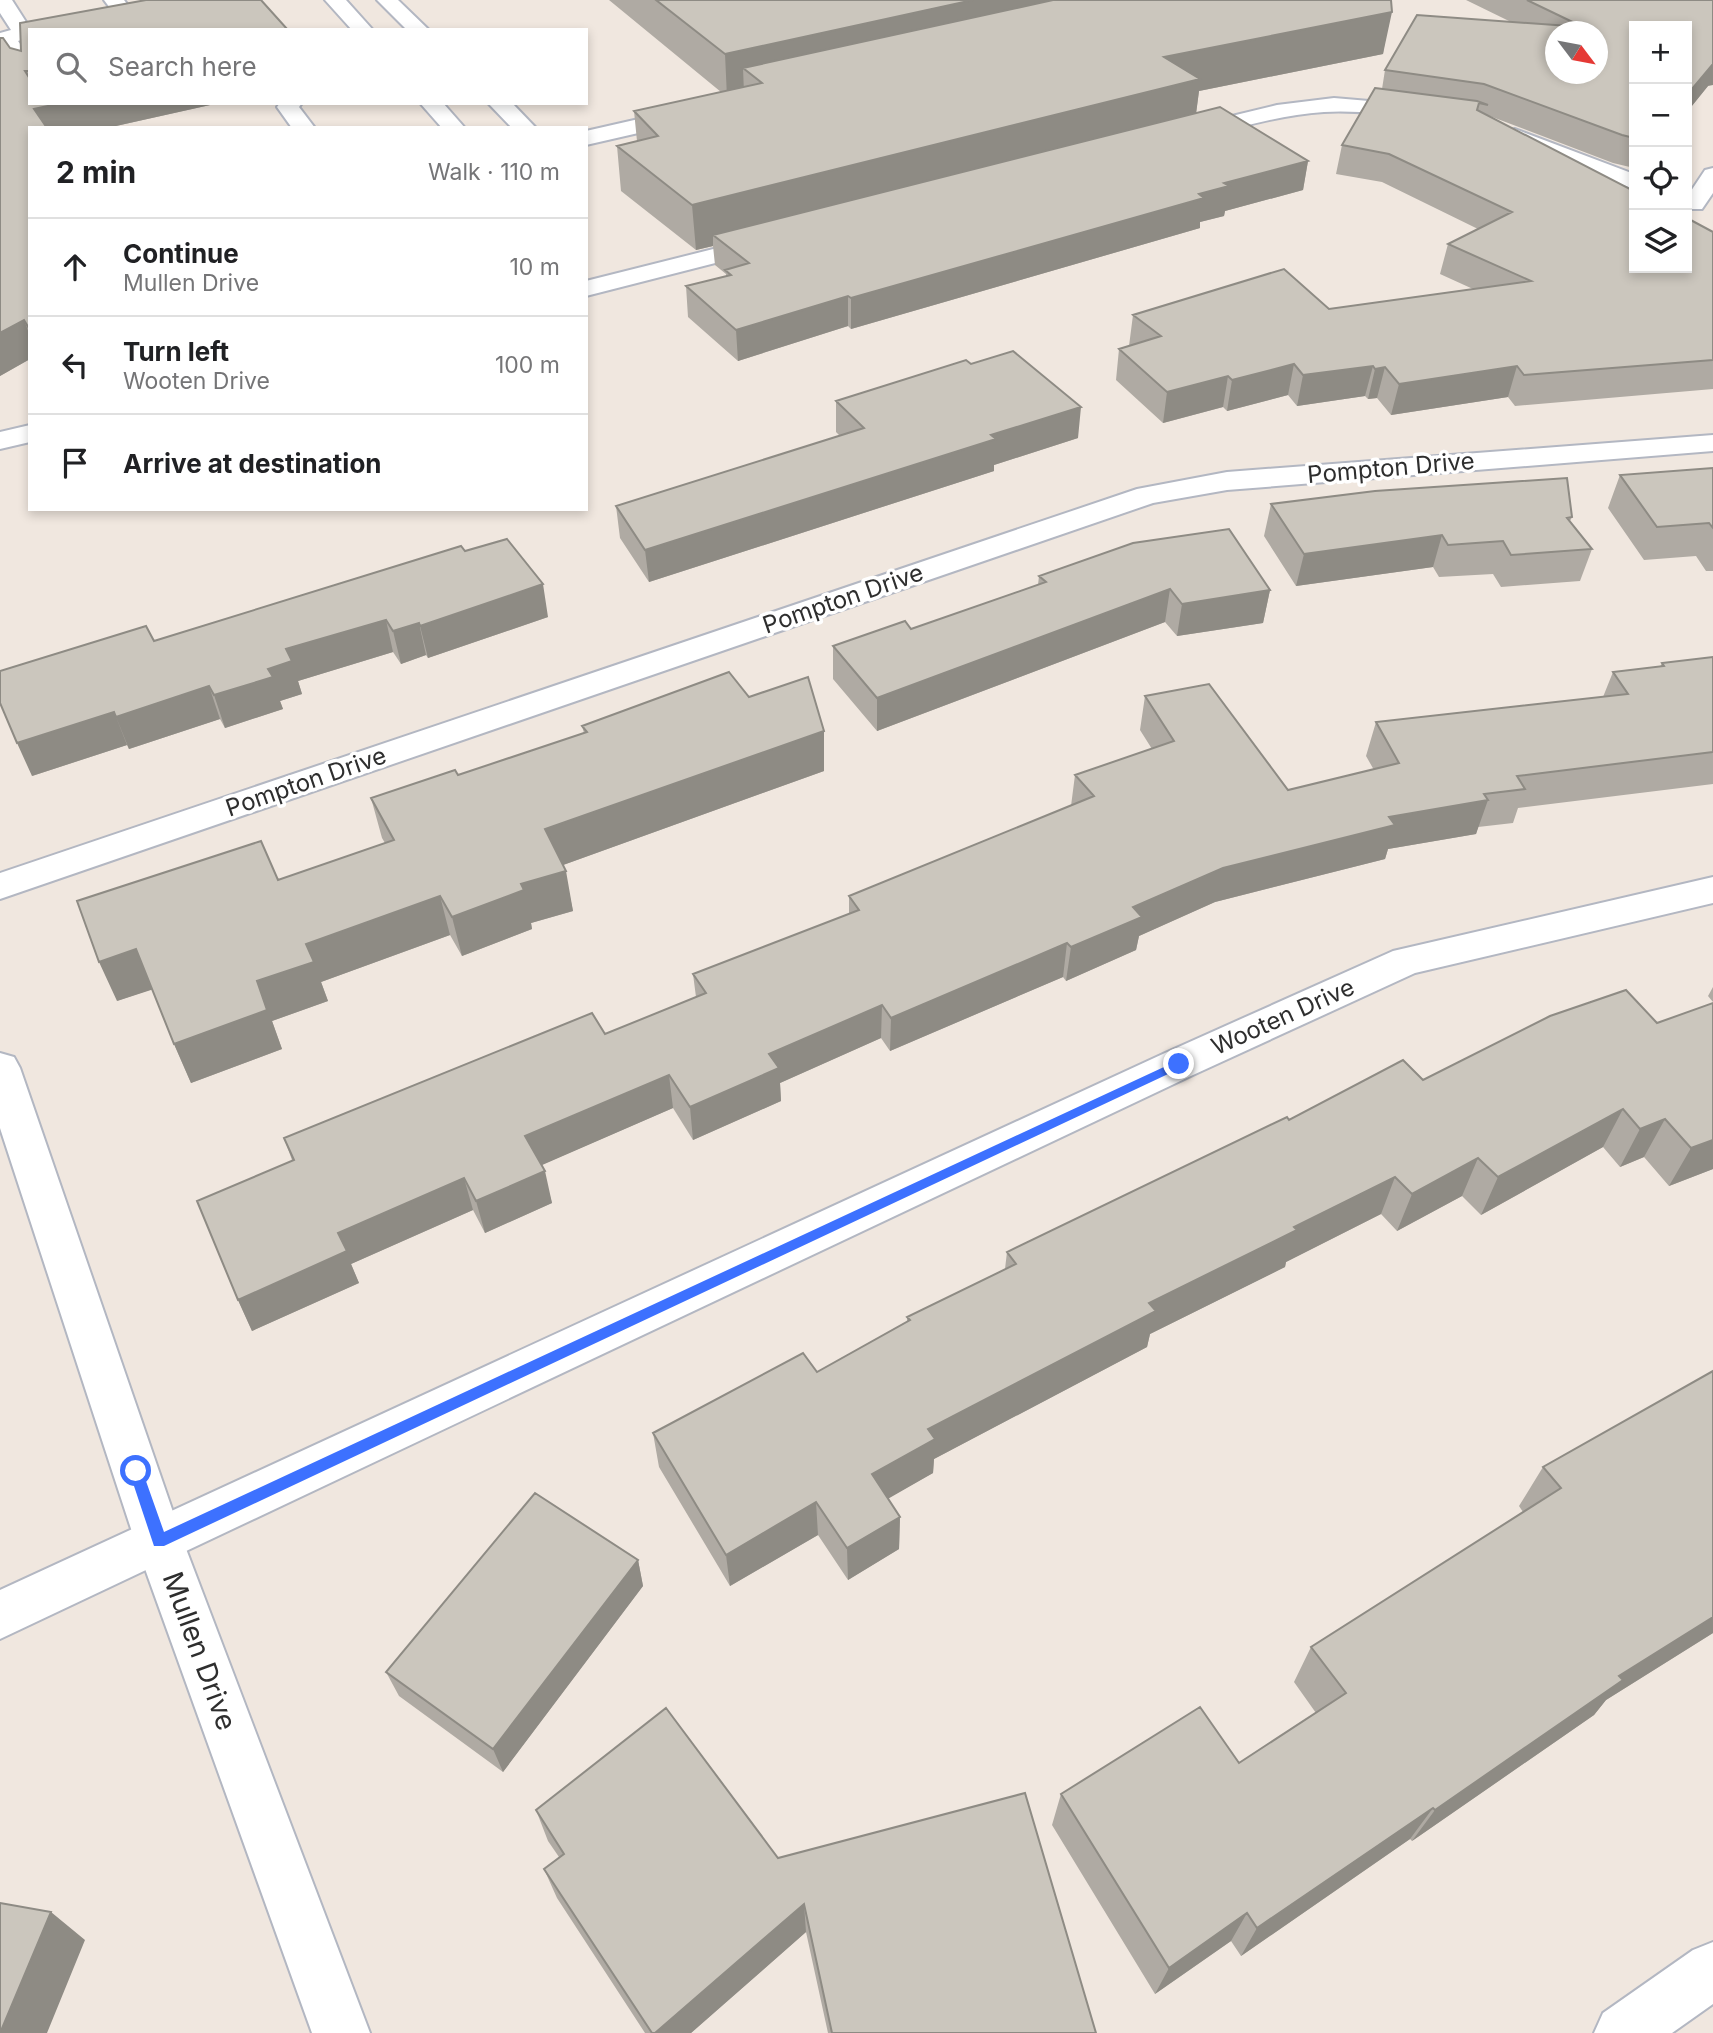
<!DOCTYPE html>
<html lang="en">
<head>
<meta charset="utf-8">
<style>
  body { margin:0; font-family:Inter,sans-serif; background:#f6f6f6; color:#202124 }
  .controls { position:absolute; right:21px; top:21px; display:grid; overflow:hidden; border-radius:0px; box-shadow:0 4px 10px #0003 }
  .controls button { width:63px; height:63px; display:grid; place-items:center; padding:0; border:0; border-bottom:2px solid #e0e0e0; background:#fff; color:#202124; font:35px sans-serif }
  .compass { position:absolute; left:1545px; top:21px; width:63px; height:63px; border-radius:50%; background:#fff; box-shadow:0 4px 10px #0003; rotate:122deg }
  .stop { position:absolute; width:21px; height:21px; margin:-16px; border:5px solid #3d71ff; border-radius:50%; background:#fff }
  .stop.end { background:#3d71ff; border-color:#fff; box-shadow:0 2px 7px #0008 }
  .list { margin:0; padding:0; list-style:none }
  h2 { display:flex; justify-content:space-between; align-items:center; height:91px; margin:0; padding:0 28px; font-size:30px }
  h2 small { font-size:23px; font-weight:400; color:#757577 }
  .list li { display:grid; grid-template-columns:46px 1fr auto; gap:21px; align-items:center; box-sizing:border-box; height:98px; padding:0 28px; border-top:2px solid #e0e0e0 }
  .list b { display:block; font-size:26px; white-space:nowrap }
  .list p { margin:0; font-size:23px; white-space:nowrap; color:#757577 }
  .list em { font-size:23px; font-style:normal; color:#757577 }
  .icon { flex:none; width:38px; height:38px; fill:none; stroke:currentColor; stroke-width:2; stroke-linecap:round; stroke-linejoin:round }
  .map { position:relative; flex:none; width:1713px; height:2033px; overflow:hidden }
  .search { position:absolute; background:#fff; box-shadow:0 4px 10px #0003; left:28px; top:28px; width:560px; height:77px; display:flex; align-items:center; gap:18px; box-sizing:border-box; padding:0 24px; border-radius:0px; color:#757577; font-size:26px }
  .panel { position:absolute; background:#fff; box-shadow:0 4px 10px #0003; left:28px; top:126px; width:560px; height:385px; border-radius:0px }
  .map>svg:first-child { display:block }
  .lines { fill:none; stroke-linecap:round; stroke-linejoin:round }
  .lane-casing { stroke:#b3b7c2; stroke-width:4 }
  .street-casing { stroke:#b3b7c2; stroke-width:4 }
  .secondary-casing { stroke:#b3b7c2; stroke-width:4 }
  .lane { fill:#fff; fill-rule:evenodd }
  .street { fill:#fff; fill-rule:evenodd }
  .secondary { fill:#fff; fill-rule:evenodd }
  .wall { fill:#afaaa3 }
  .shaded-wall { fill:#8e8b84 }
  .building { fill:#cbc6bd; stroke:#8e8b84; stroke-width:2; fill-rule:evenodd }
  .route { fill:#3d71ff }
  .labels { text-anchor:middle; stroke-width:7; stroke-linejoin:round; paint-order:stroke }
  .street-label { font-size:24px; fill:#2e2e2e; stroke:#fff }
  .near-street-label { font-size:28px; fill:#2e2e2e; stroke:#fff }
</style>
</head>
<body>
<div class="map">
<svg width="1713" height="2033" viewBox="0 0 1713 2033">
  <rect width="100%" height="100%" fill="#f0e7df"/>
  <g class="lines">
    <g class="lane-casing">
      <path id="lane" d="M0,0H12L28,25L107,10L110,8L104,0H124L131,9L120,19L113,21L68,30H30V37L18,41L30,58V80L23,78L0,44V33L11,30L0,13Z
        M325,0H346L373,30H352Z
        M377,0H398L429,30H407Z
        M280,103H302L299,107L315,128H292L277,107Z
        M420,103H443L465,128H442Z
        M488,103H512L536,128H512Z
        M687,108L695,110L698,115L695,120L586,145V131Z"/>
    </g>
    <g class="street-casing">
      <path id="street" d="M1334,98L1416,105L1424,107L1427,112L1424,117L1416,119C1385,114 1355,110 1324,112C1278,115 1234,129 1190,140L1182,138L1179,133L1182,128L1277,105Z
        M1515,129L1634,174V189L1507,141L1504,136L1507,131Z
        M1713,168V193L1702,209H1687V197L1705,170Z
        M765,236L774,238L777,243L774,248L586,296V281Z
        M30,425V442L0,449V432Z
        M1713,435V451L1227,490L1153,503L0,899V873L1137,489L1227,472Z
        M1713,877V903L1415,973L1193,1075L0,1639V1590L1165,1053L1393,951Z"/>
    </g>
    <g class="secondary-casing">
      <path id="secondary" d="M0,1053L14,1057L20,1068L183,1541L370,2033H312L135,1541L0,1128Z
        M1713,1942V2004L1672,2033H1594L1603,2013L1693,1950Z"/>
    </g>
    <use href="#lane" class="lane"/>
    <use href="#street" class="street"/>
    <use href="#secondary" class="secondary"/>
  </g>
  <path class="wall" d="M609,0H1391L1383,54L1199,91L1196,113L1308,161L1303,190L1225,211L1224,216L1200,222V228L851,329L848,326L738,361L688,317L686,286L726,276V274L715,265L713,246L696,250L621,191L617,146L637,141L634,111L721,92Z
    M1466,0H1713L1708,86L1687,112V26H1634V168L1613,163L1487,115L1713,232V389L1515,406L1508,397L1391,415L1377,398L1368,399L1365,396L1297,406L1288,395L1227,411L1223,407L1163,423L1116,380L1119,349L1129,346L1133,315L1329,309L1473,289L1440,274L1448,244L1478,229L1382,182L1336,174L1342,145L1382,89L1385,70L1509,21Z
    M30,30V103H219L107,128H30V359L0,376V38L10,48L21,51Z
    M836,401L1078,438L994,465V471L649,582L620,538L616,506L840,436L836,432Z
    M1713,468V571H1706L1696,556L1644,560L1608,508L1620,475Z
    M1271,504L1572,517L1570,521L1592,549L1580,581L1501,587L1493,574L1439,577L1433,567L1296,586L1264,536Z
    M465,551L548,617L428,658L426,655L401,664L393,652L298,681L302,694L280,701L283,709L225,728L220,719L129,749L127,745L32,776L154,641Z
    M1039,576L1270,590L1263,623L1177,636L1165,622L877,731L833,679V646L911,629L1038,585Z
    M1713,657V784L1518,808L1513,823L1478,827L1476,834L1388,849L1385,859L1215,902L1139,936L1136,950L1066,981L1063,977L890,1051L881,1038L780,1083L781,1101L693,1140L673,1108L541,1165L552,1203L485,1233L473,1210L351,1264L359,1283L252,1331L238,1300L292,1160L284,1138L605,1034L696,997L693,974L849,914V896L1071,806L1075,775L1152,749L1140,730L1145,696L1288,790L1374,770L1366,756L1376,722L1603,697L1613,672L1660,667L1662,663Z
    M749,697L824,771L563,865L573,911L531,923L532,929L462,956L450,935L321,982L328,1001L272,1021L282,1049L191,1083L174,1044L152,989L117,1001L278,880L385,843L382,838L371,798L458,775L584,733L582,726Z
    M1713,987V1002L1708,996Z
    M1713,1003V1169L1669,1186L1644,1157L1620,1167L1603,1147L1481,1215L1462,1196L1397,1231L1381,1214L1286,1262L1285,1267L1150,1334L1147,1347L934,1459L933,1473L888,1498L900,1517L899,1549L848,1580L818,1535L730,1586L659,1467L653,1433L817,1372L907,1322V1317L1005,1269L1007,1252L1289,1120L1423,1080L1657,1023Z
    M1713,1371V1633L1606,1700L1594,1715L1412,1841L1410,1839L1241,1956L1231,1941L1155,1994L1052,1825L1061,1794L1239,1763L1316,1713L1294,1682L1311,1647L1523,1512L1519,1506L1543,1467Z
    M638,1560L643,1586L503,1772L399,1696L386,1672Z
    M536,1810L778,1858L1096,2033H828L806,1932L691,2033H645L557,1898L544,1869L559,1857L548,1841Z"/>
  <path class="shaded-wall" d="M973,0H1155L762,83L743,68L744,93L727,97L725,54Z
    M1392,12L1383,54L1199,91L1195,122L713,235V246L696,250L692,205L1164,57Z
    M1713,64V85L1708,86L1687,112V95Z
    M62,103H219L107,128H40L34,109Z
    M1308,161L1303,190L1225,211L1224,216L1200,222V228L851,329V298L1224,183Z
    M848,296V326L738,361L736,330Z
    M24,320L30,336V359L0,376V333Z
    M1294,364L1288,395L1227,411L1232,380Z
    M1373,366L1365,396L1297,406L1303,375Z
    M1517,366L1508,397L1391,415L1399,384Z
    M1385,367L1377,398L1368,399L1375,369Z
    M1228,376L1223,407L1163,423L1167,392Z
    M1081,407L1078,438L994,465V471L649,582L645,550L991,435Z
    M1442,535L1433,567L1296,586L1304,554Z
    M543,584L548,617L428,658L420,626Z
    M1170,589L1165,622L877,731V698Z
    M1270,590L1263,623L1177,636L1182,604Z
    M386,620L393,652L298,681L302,694L280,701L283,709L225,728L214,695L268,669L286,649Z
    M419,623L426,655L401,664L393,631Z
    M209,686L220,719L129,749L116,717Z
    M114,712L127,745L32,776L17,743Z
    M824,731V771L552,869L545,829Z
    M1488,800L1476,834L1388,849L1385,859L1215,902L1139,936L1136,950L1066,981L1071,947L1133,907L1223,868L1389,817Z
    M566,871L573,911L531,923L532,929L462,956L452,917L521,884Z
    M440,896L450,935L321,982L328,1001L272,1021L282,1049L191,1083L174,1044L306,944Z
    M1067,943L1063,977L890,1051L891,1018Z
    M136,949L154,989L117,1001L99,962Z
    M882,1005L881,1038L780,1083L781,1101L693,1140L690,1107L769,1054Z
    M669,1075L673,1108L533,1169L525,1136Z
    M1623,1109L1603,1147L1481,1215L1498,1177Z
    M1665,1119L1644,1157L1620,1167L1640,1129Z
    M1713,1140V1169L1669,1186L1691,1148Z
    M1478,1158L1462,1196L1397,1231L1412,1194Z
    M545,1171L552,1203L485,1233L476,1201Z
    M1395,1177L1381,1214L1286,1262L1285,1267L1150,1334L1147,1347L934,1459L933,1473L872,1508V1474L928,1429L1149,1303L1294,1227Z
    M464,1178L473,1210L351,1264L359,1283L252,1331L238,1300L338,1233Z
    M816,1502L818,1535L730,1586L726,1555Z
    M900,1517L899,1549L848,1580L847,1548Z
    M638,1560L643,1586L503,1772L493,1749Z
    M1713,1617V1633L1606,1700L1594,1715L1412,1841L1435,1810L1619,1676Z
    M1433,1808L1410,1839L1241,1956L1257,1928Z
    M804,1904L806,1932L691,2033H655Z
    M51,1912L85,1940L47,2033H0Z
    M1247,1913L1231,1941L1155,1994L1169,1968Z"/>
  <path class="building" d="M146,0H261L288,30H30V71H25L30,79V103H62L34,109L47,128H30V330L24,320L0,333V38H3L10,48L21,51L20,23Z
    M656,0H973L725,54Z
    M1053,0H1391L1392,12L1164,57L1200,79L692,205L617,146L658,136L634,111L762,83L743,68Z
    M1527,0H1713V64L1687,95V26H1634V138L1622,135L1484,84L1385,70L1417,15L1583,27ZM1556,32H1598V74H1556Z
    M1375,88L1477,101L1488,105L1479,103L1477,110L1634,191V268H1687V218L1713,232V360L1524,375L1517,366L1399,384L1385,367L1375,369L1373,366L1303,375L1294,364L1232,380L1228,376L1167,392L1119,349L1161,336L1133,315L1284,269L1329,309L1531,281L1448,244L1512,212L1389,154L1342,145Z
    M1220,107L1308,161L1224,183L1229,186L1199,194L1204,198L851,298L848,296L736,330L686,286L731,275L725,270L749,263L713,235Z
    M1013,351L1081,407L991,435L996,439L645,550L616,506L864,428L836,401L966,360L971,364Z
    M1713,468V528L1709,523L1657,527L1620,475Z
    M1567,478L1572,517L1567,518L1592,549L1511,555L1503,541L1448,545L1442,535L1304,554L1271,504L1375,491Z
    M1229,529L1270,590L1182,604L1170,589L877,698L833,646L905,621L911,629L1046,582L1039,576L1133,543Z
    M507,539L543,584L420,626L419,623L393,631L386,620L286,649L292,661L268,669L273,677L214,695L209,686L116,717L114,712L17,743L0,703V671L146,626L154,641L461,546L465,551Z
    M1713,657V752L1517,776L1525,789L1484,794L1488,800L1389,817L1395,825L1223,868L1133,907L1142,917L1071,947L1067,943L891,1018L882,1005L769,1054L779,1068L690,1107L669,1075L525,1136L545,1171L476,1201L464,1178L338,1233L347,1251L238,1300L197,1201L294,1160L284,1138L592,1013L605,1034L706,993L693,974L859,910L849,896L1094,796L1075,775L1174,741L1145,696L1209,684L1288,790L1399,763L1376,722L1628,694L1613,672L1664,666L1662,663Z
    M729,672L749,697L808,677L824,731L545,829L566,871L521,884L524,890L452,917L440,896L306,944L314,962L257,981L267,1010L174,1044L136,949L99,962L77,901L261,841L278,880L394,840L371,798L455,770L458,775L587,732L582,726Z
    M1626,990L1657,1023L1713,1003V1140L1691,1148L1665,1119L1640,1129L1623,1109L1498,1177L1478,1158L1412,1194L1395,1177L1294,1227L1297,1230L1149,1303L1156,1311L928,1429L935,1439L872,1474L900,1517L847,1548L816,1502L726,1555L653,1433L803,1353L817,1372L910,1320L907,1317L1016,1264L1007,1252L1287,1117L1289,1120L1403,1060L1423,1080L1550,1016Z
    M1713,1371V1617L1619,1676L1623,1680L1435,1810L1433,1808L1257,1928L1247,1913L1169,1968L1061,1794L1200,1707L1239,1763L1346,1693L1311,1647L1561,1488L1543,1467Z
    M535,1493L638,1560L493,1749L386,1672Z
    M666,1708L778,1858L1025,1793L1096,2033H832L804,1904L655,2033H652L544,1869L564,1854L536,1810Z
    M0,1903L51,1912L0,2033Z"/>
  <path class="route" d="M1179,1060L1183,1061V1067L164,1546H154L129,1471L131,1467H141L164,1532Z"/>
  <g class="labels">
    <g class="street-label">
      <text transform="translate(1391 468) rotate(-5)" y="8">Pompton Drive</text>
      <text transform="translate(843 599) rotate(-19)" y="8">Pompton Drive</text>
      <text transform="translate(306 782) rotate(-19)" y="8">Pompton Drive</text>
      <text transform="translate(1283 1017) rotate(-24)" y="8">Wooten Drive</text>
    </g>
    <g class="near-street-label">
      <text transform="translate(200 1651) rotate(70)" y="10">Mullen Drive</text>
    </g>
  </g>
</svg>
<div class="controls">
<button>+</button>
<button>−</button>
<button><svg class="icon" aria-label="locate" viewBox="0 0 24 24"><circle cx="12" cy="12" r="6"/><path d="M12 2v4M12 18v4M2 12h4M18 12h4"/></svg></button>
<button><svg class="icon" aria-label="layers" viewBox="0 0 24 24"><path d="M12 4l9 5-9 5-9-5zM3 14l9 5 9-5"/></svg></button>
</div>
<svg class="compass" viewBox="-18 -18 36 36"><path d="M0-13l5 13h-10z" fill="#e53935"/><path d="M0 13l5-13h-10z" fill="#757577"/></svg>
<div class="stop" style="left:136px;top:1471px"></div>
<div class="stop end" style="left:1179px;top:1064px"></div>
<div class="search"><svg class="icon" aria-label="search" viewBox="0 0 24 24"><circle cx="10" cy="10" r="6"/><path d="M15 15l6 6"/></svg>Search here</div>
<section class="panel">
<h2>2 min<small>Walk · 110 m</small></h2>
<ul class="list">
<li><svg class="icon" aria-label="ahead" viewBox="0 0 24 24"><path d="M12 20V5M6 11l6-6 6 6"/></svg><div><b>Continue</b><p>Mullen Drive</p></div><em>10 m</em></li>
<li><svg class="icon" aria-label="left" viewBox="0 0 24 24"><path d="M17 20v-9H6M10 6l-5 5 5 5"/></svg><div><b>Turn left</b><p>Wooten Drive</p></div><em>100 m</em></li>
<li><svg class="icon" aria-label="arrive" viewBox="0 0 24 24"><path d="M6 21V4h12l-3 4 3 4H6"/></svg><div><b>Arrive at destination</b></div></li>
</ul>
</section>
</div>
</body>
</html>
